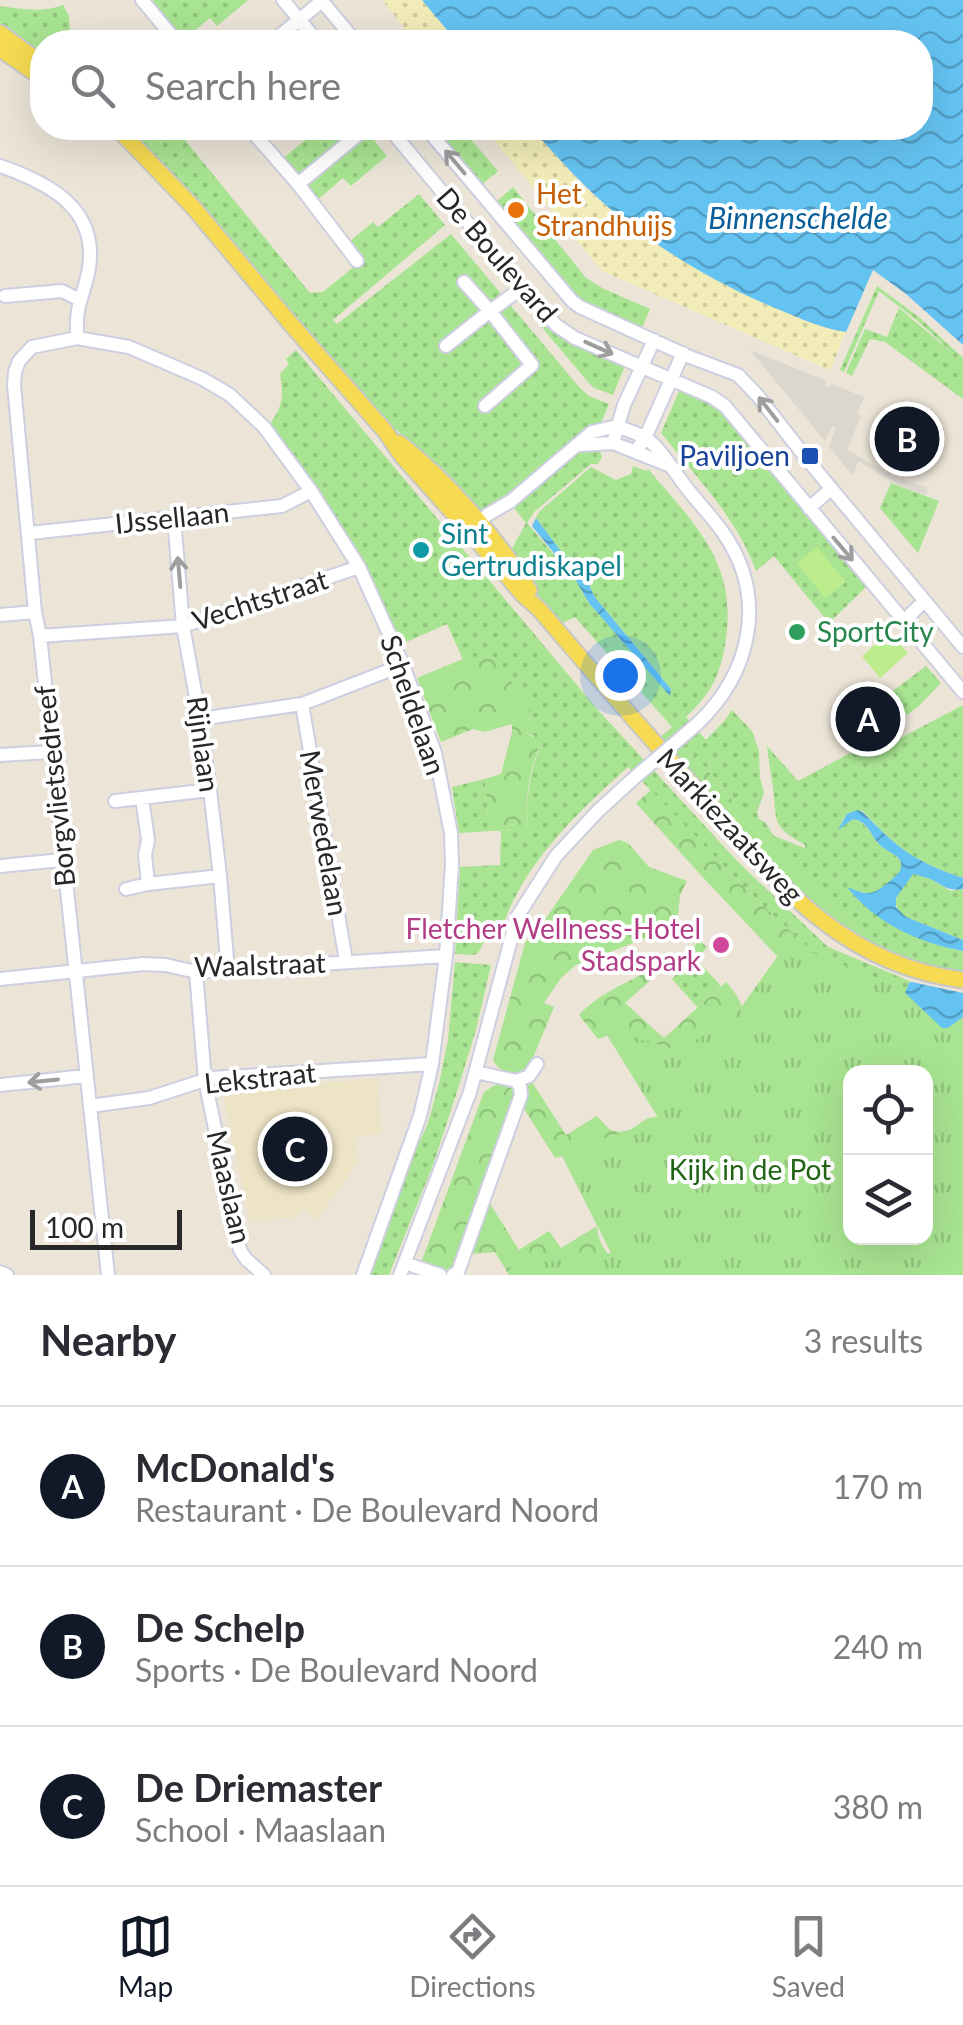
<!DOCTYPE html>
<html lang="en">
<head>
<meta charset="utf-8">
<style>
  body { margin:0; font-family:Lato,sans-serif; background:#f2f2f3; color:#2b2b33 }
  .controls { position:absolute; right:30px; bottom:30px; display:grid; overflow:hidden; border-radius:20px; box-shadow:0 10px 40px #0002 }
  .controls button { width:90px; height:90px; display:grid; place-items:center; padding:0; border:0; border-bottom:2px solid #e1e1e2; background:#fff; color:#2b2b33; font:50px sans-serif }
  .scale { position:absolute; left:30px; bottom:25px; width:152px; box-sizing:border-box; padding-left:10px; border:5px solid #272727; border-top:0; font-size:28px; line-height:35px; white-space:nowrap; color:#272727; -webkit-text-stroke:8px #fff; paint-order:stroke }
  .you { position:absolute; left:620px; top:675px; width:35px; height:35px; margin:-25px; border:8px solid #fff; border-radius:50%; background:#1a73e8; box-shadow:0 0 0 15px #1a73e833 }
  .badge { display:grid; place-items:center; width:65px; height:65px; border-radius:50%; background:#111827; color:#fff; font-size:32px; font-weight:700 }
  .pin { position:absolute; translate:-50% -50%; border:5px solid #fff; box-shadow:0 2px 10px #0006 }
  .list { margin:0; padding:0; list-style:none }
  h2 { display:flex; justify-content:space-between; align-items:center; height:130px; margin:0; padding:0 40px; font-size:42px }
  h2 small { font-size:32px; font-weight:400; color:#7c7c81 }
  .list li { display:grid; grid-template-columns:65px 1fr auto; gap:30px; align-items:center; box-sizing:border-box; height:160px; padding:0 40px; border-top:2px solid #e1e1e2 }
  .list b { display:block; font-size:38px; white-space:nowrap }
  .list p { margin:0; font-size:32px; white-space:nowrap; color:#7c7c81 }
  .list em { font-size:32px; font-style:normal; color:#7c7c81 }
  .icon { flex:none; width:55px; height:55px; fill:none; stroke:currentColor; stroke-width:2; stroke-linecap:round; stroke-linejoin:round }
  .map { position:relative; flex:none; width:963px; height:1275px; overflow:hidden }
  .search { position:absolute; background:#fff; box-shadow:0 10px 40px #0002; left:30px; right:30px; top:30px; height:110px; display:flex; align-items:center; gap:25px; box-sizing:border-box; padding:0 35px; border-radius:40px; color:#7c7c81; font-size:38px }
  .sheet { height:610px; background:#fff }
  nav { display:flex; justify-content:space-around; align-items:center; box-sizing:border-box; height:140px; border-top:2px solid #e1e1e2; background:#fff; font-size:28px; color:#7c7c81 }
  nav a { display:grid; justify-items:center; gap:5px }
  nav .on { color:#111827 }
  .map>svg:first-child { display:block }
  .education { fill:#ede3c5 }
  .grass { fill:url(#grass-dots) }
  .forest { fill:url(#forest-crowns) }
  .sand { fill:url(#sand-dots) }
  .park { fill:url(#park-tufts); fill-rule:evenodd }
  .pitch { fill:#bdec8c }
  .plaza { fill:#dbd6ce }
  .water { fill:url(#water-waves) }
  .lines { fill:none; stroke-linecap:round; stroke-linejoin:round }
  .minor-casing { stroke:#cdcfe1; stroke-width:16 }
  .major-casing { stroke:#c7c7c7; stroke-width:19 }
  .minor { stroke:#fff; stroke-width:12 }
  .major { stroke:#f5da52; stroke-width:15 }
  .minor-bridge-casing { stroke:#cdcfe1; stroke-width:16; stroke-linecap:butt }
  .minor-bridge { stroke:#fff; stroke-width:12 }
  .oneway { stroke:#9e9e9e }
  .food-dot { fill:#e8710a; stroke:#fff; stroke-width:4 }
  .transit-dot { fill:#1a4fb4; stroke:#fff; stroke-width:4 }
  .culture-dot { fill:#0f9aa8; stroke:#fff; stroke-width:4 }
  .leisure-dot { fill:#2e9e5b; stroke:#fff; stroke-width:4 }
  .hotel-dot { fill:#d1479c; stroke:#fff; stroke-width:4 }
  .labels { text-anchor:middle; stroke-width:8; stroke-linejoin:round; paint-order:stroke }
  .food-label { font-size:28px; fill:#c56008; stroke:#fff; text-anchor:start }
  .street-label { font-size:28px; fill:#272727; stroke:#fff }
  .transit-label { font-size:28px; fill:#164399; stroke:#fff; text-anchor:end }
  .culture-label { font-size:28px; fill:#0d838f; stroke:#fff; text-anchor:start }
  .leisure-label { font-size:28px; fill:#27864d; stroke:#fff; text-anchor:start }
  .hotel-label { font-size:28px; fill:#b23c85; stroke:#fff; text-anchor:end }
  .park-label { font-size:28px; fill:#216416; stroke:#fff }
  .water-label { font-size:30px; font-style:italic; fill:#085e99; stroke:#fff }
</style>
</head>
<body>
<div class="map">
<svg width="963" height="1275" viewBox="0 0 963 1275">
  <defs>
    <pattern id="grass-dots" width="8" height="8" patternUnits="userSpaceOnUse" patternTransform="scale(2.5)"><rect width="8" height="8" fill="#a8e491"/><path d="M2 2h.1M6 6h.1" fill="none" stroke="#91c47d" stroke-width="1.8" stroke-linecap="round"/></pattern>
    <pattern id="forest-crowns" width="20" height="18" patternUnits="userSpaceOnUse" patternTransform="scale(2.5)"><rect width="20" height="18" fill="#a8e491"/><path d="M2 6a3 3 0 1 1 6 0M12 15a3 3 0 1 1 6 0" fill="none" stroke="#91c47d"/></pattern>
    <pattern id="sand-dots" width="8" height="8" patternUnits="userSpaceOnUse" patternTransform="scale(2.5)"><rect width="8" height="8" fill="#f2edb8"/><path d="M2 2h.1M6 6h.1" fill="none" stroke="#d0cb9e" stroke-width="1.8" stroke-linecap="round"/></pattern>
    <pattern id="park-tufts" width="24" height="20" patternUnits="userSpaceOnUse" patternTransform="scale(2.5)"><rect width="24" height="20" fill="#a8e491"/><path d="M3 7l-1-3M5 7V3M7 7l1-3M15 17l-1-3M17 17v-4M19 17l1-3" fill="none" stroke="#91c47d"/></pattern>
    <pattern id="water-waves" width="16" height="10" patternUnits="userSpaceOnUse" patternTransform="scale(2.5)"><rect width="16" height="10" fill="#65c3f2"/><path d="M0 5q4-4 8 0t8 0" fill="none" stroke="#539ec4"/></pattern>
  </defs>
  <rect width="100%" height="100%" fill="#ebe4d7"/>
  <path class="education" d="M377,1079L381,1134L355,1137L358,1162L318,1219L303,1210L297,1217L250,1222L222,1090Z"/>
  <path class="grass" d="M154,0H248L217,26L210,18L182,41L151,2Z
    M63,5L69,16L70,31L94,42H42V58L0,29V6C22,9 42,13 63,5Z
    M127,128H175L310,293L323,292L362,260L348,243L373,222L378,227L419,194L445,225L333,320L337,324L451,234L579,387L589,396L609,404L600,425L492,508L481,512L474,508L424,453L378,415Z
    M320,128H358L297,180L281,160Z
    M431,128H461L498,171L480,186Z
    M369,134L387,156L351,186L343,178L315,202L305,189Z
    M513,187L586,278L604,289L650,309L641,330L581,304L495,203Z
    M877,286L920,318L963,358V399L885,342L870,339L852,376L846,373L865,329L887,337L899,308L956,356L919,322L879,291L844,372L840,370Z
    M535,319C562,341 593,353 625,366L613,395L594,388L587,381Z
    M296,350L597,709L740,864L828,947L912,982L908,983L963,1052L926,1072L849,985L758,901L628,767C578,812 521,865 501,932L486,938C475,959 480,955 455,954L460,867L500,865L501,831L528,829C526,801 528,777 539,750L534,736L526,733L530,711L464,662L447,624L402,644L354,549L268,426C283,408 284,395 280,374L289,364L286,359Z
    M680,389L717,405L867,586L829,623L774,556L756,571C737,518 696,477 661,433Z
    M593,446L598,447L602,457L598,464H591L534,512L527,523L575,579L589,603L670,695L671,689L594,596L587,579L560,550L536,518L539,512L591,467L616,480L631,474L633,466L646,471L648,469C696,526 739,564 725,645C720,676 710,695 686,717L706,740L724,721L732,710L752,731L759,751L760,778L764,793L757,812L759,819L765,822L774,836L805,848V845C771,826 777,822 773,787C771,773 768,760 767,746L798,781L869,743L876,751L963,705V878C913,861 899,850 863,811C851,810 842,815 841,827L853,819C870,823 869,835 880,845C887,852 903,856 902,868C901,876 880,892 872,893C865,895 856,890 849,888L851,892C885,923 917,943 963,951V975L897,957L825,902L776,853L693,753L682,763L659,738L672,727L575,617L559,625L509,554L526,523L514,508L577,453Z
    M891,483L939,501L918,553L880,508Z
    M926,666L941,683L919,706L907,715L890,693Z
    M485,779L489,831L459,833L452,787Z
    M913,874L929,878L951,891L963,889V940L906,917C886,903 900,888 913,874Z
    M700,941L707,947L697,960L721,986L698,1008L672,979L676,975L675,962Z
    M455,962L491,965L476,1030L455,1098L433,1165L389,1275H370L412,1157L427,1126L439,1084L448,1040Z"/>
  <path class="forest" d="M489,650L528,706L530,711L526,733L540,740C539,752 533,761 531,772C526,791 527,810 528,830L489,831L485,779L501,774L512,732V724L485,732L473,729L441,742L417,678L463,659L465,662Z
    M693,753L776,853L825,902L897,957L854,938L801,898L682,763Z
    M651,790L758,901L849,985L809,990L698,872L636,803Z
    M619,840L628,843L649,867L687,881L680,895L678,916L654,935L576,965L561,978L544,1003L554,1007L528,1070L518,1076C506,1072 499,1071 493,1060L525,943L544,921L593,850Z
    M658,964L663,969L625,1003L664,1038L726,982C757,1015 742,1041 732,1080L615,1033L598,1039L579,1015C602,990 631,983 658,964Z
    M500,1082L514,1086L513,1103L453,1270L446,1273L421,1263L484,1092Z
    M532,1082L566,1135L597,1116L610,1130L619,1132L630,1130L648,1118L737,1109L555,1158L523,1107L525,1086Z
    M489,1202L519,1250L549,1231L561,1248L597,1226C600,1257 618,1261 642,1275H509L495,1252L470,1254Z"/>
  <path class="sand" d="M382,0H422L457,42H416Z
    M484,128H531C560,160 589,195 625,221C672,256 725,288 780,310C802,319 823,329 846,332L830,370L602,271Z"/>
  <path class="park" d="M787,943L923,996L963,1004V1275H513L510,1267L611,1253L560,1152L660,1121L602,1027L677,1050L732,1020ZM850,1072H926V1238H850Z"/>
  <path class="pitch" d="M817,547L846,582L825,598L797,563Z
    M889,632L908,653L880,678L862,656Z"/>
  <path class="plaza" d="M750,350L827,381L825,385L828,387L832,384L864,397L857,414L861,416L847,450L894,476L928,488L926,495L899,485L858,461L853,476L829,447L836,428L832,426L825,441Z"/>
  <path class="water" d="M422,0H963V345L906,294L873,270L846,332C823,329 802,319 780,310C725,288 672,257 625,221C590,194 560,160 531,128H920V42H457Z
    M536,518L560,550L586,577L594,596L671,689L670,696L589,603L575,579L532,526Z
    M857,810L863,812C897,848 915,862 963,878V889C946,892 943,884 928,878C927,878 914,874 913,874L896,898V907L906,917L963,940V951C919,943 875,923 847,887C870,896 872,896 891,880C894,877 900,873 901,868C904,856 887,852 881,846C869,835 870,822 853,819L838,830L847,814Z
    M912,982L963,993V1017L948,1028H942L905,993L909,983Z"/>
  <g class="lines">
    <g class="minor-casing">
      <path id="minor" d="M142,0L177,42
        M283,0L318,42
        M321,0L356,42
        M272,42L322,1
        M249,128L298,184L366,128
        M389,128L522,288L557,326L575,338L712,397L725,406L963,692
        M426,128L572,301L580,307L690,357L738,375L758,396L806,458L963,647
        M0,166C49,183 98,208 89,268C87,281 82,294 79,306C76,317 77,327 77,338
        M298,184L357,261
        M464,282L490,311L522,288
        M5,296L62,291L80,300
        M446,346L490,311L532,365L485,406
        M613,443L624,405L654,340
        M579,445L613,443L668,465
        M636,451L645,438L683,353
        M809,508L831,489
        M174,518L183,626L200,719L210,790L220,876L228,971
        M476,527L487,515L511,501L592,432L617,426C628,431 643,434 652,443C665,455 678,478 690,492C701,506 714,519 724,534C768,598 751,673 697,724
        M30,533L282,506L311,491
        M0,615L35,612
        M904,621L924,601
        M40,636L183,626L359,567
        M302,704L346,961
        M200,719L302,704L403,665
        M0,755L51,752
        M142,798L148,840L145,855L148,884
        M115,801L210,790
        M0,866L62,860
        M126,889L148,884L220,876
        M196,972L205,1080L240,1250L246,1259L264,1275
        M0,979L144,964L166,965L196,972L446,956
        M516,1081L529,1076L537,1064
        M0,1085L86,1076
        M90,1106L149,1098L211,1078L432,1064
        M405,1263L440,1275
        M0,1272L7,1275
        M108,1275L40,636L35,612L14,385L15,372L19,361L32,347L77,338L129,347L203,379L230,395L264,427L311,491L359,567L403,665L435,753L451,833L452,865L446,956L432,1064L420,1116L363,1275
        M400,1275L470,1092L517,917L556,856L598,811L633,779
        M453,1275L458,1272L521,1095L520,1087L516,1081L476,1072"/>
    </g>
    <g class="major-casing">
      <path id="major" d="M0,33L42,64
        M0,49L42,78
        M117,128L193,207L290,323L385,431L402,456L472,534L523,595L540,610C588,667 637,723 686,778C766,869 833,964 963,980
        M399,443C446,480 498,539 529,590"/>
    </g>
    <use href="#minor" class="minor"/>
    <use href="#major" class="major"/>
    <g class="minor-bridge-casing">
      <path id="minor-bridge" d="M633,779L697,724"/>
    </g>
    <use href="#minor-bridge" class="minor-bridge"/>
  </g>
  <defs><path id="oneway-shaft" d="M-6 0H5M1.5-3L5.5 0L1.5 3" fill="none" stroke-width="1.6" stroke-linecap="round" stroke-linejoin="round" transform="scale(2.5)"/></defs>
  <g class="oneway">
    <use href="#oneway-shaft" transform="translate(455 162) rotate(-130)"/>
    <use href="#oneway-shaft" transform="translate(599 348) rotate(24)"/>
    <use href="#oneway-shaft" transform="translate(768 409) rotate(-128)"/>
    <use href="#oneway-shaft" transform="translate(843 549) rotate(50)"/>
    <use href="#oneway-shaft" transform="translate(179 572) rotate(-95)"/>
    <use href="#oneway-shaft" transform="translate(43 1081) rotate(174)"/>
  </g>
  <circle class="food-dot" cx="516" cy="210" r="10"/>
  <rect class="transit-dot" x="800" y="446" width="20" height="20" rx="5"/>
  <circle class="culture-dot" cx="421" cy="550" r="10"/>
  <circle class="leisure-dot" cx="797" cy="632" r="10"/>
  <circle class="hotel-dot" cx="721" cy="945" r="10"/>
  <g class="labels">
    <g class="food-label">
      <text x="536" y="204">Het<tspan x="536" dy="32">Strandhuijs</tspan></text>
    </g>
    <g class="street-label">
      <text transform="translate(497 255) rotate(49)" y="10">De Boulevard</text>
      <text transform="translate(172 518) rotate(-6)" y="10">IJssellaan</text>
      <text transform="translate(260 600) rotate(-18)" y="10">Vechtstraat</text>
      <text transform="translate(413 705) rotate(71)" y="10">Scheldelaan</text>
      <text transform="translate(203 744) rotate(82)" y="10">Rijnlaan</text>
      <text transform="translate(55 786) rotate(-96)" y="10">Borgvlietsedreef</text>
      <text transform="translate(730 826) rotate(47)" y="10">Markiezaatsweg</text>
      <text transform="translate(324 833) rotate(80)" y="10">Merwedelaan</text>
      <text transform="translate(260 965) rotate(-2)" y="10">Waalstraat</text>
      <text transform="translate(260 1078) rotate(-6)" y="10">Lekstraat</text>
      <text transform="translate(229 1187) rotate(77)" y="10">Maaslaan</text>
    </g>
    <g class="transit-label">
      <text x="790" y="466">Paviljoen</text>
    </g>
    <g class="culture-label">
      <text x="441" y="544">Sint<tspan x="441" dy="32">Gertrudiskapel</tspan></text>
    </g>
    <g class="leisure-label">
      <text x="817" y="642">SportCity</text>
    </g>
    <g class="hotel-label">
      <text x="701" y="939">Fletcher Wellness-Hotel<tspan x="701" dy="32">Stadspark</tspan></text>
    </g>
    <g class="park-label">
      <text x="750" y="1180">Kijk in de Pot</text>
    </g>
    <g class="water-label">
      <text x="798" y="229">Binnenschelde</text>
    </g>
  </g>
</svg>
<div class="controls">
<button><svg class="icon" aria-label="locate" viewBox="0 0 24 24"><circle cx="12" cy="12" r="6"/><path d="M12 2v4M12 18v4M2 12h4M18 12h4"/></svg></button>
<button><svg class="icon" aria-label="layers" viewBox="0 0 24 24"><path d="M12 4l9 5-9 5-9-5zM3 14l9 5 9-5"/></svg></button>
</div>
<div class="scale">100 m</div>
<div class="you"></div>
<div class="pin badge" style="left:868px;top:719px">A</div>
<div class="pin badge" style="left:907px;top:439px">B</div>
<div class="pin badge" style="left:295px;top:1149px">C</div>
<div class="search"><svg class="icon" aria-label="search" viewBox="0 0 24 24"><circle cx="10" cy="10" r="6"/><path d="M15 15l6 6"/></svg>Search here</div>
</div>
<section class="sheet">
<h2>Nearby<small>3 results</small></h2>
<ul class="list">
<li><span class="badge">A</span><div><b>McDonald's</b><p>Restaurant · De Boulevard Noord</p></div><em>170 m</em></li>
<li><span class="badge">B</span><div><b>De Schelp</b><p>Sports · De Boulevard Noord</p></div><em>240 m</em></li>
<li><span class="badge">C</span><div><b>De Driemaster</b><p>School · Maaslaan</p></div><em>380 m</em></li>
</ul>
</section>
<nav>
<a class="on"><svg class="icon" aria-label="map" viewBox="0 0 24 24"><path d="M3 6l6-2 6 2 6-2v14l-6 2-6-2-6 2zM9 4v14M15 6v14"/></svg>Map</a>
<a><svg class="icon" aria-label="directions" viewBox="0 0 24 24"><path d="M12 3l9 9-9 9-9-9zM9 14v-3h6M13 9l2 2-2 2"/></svg>Directions</a>
<a><svg class="icon" aria-label="saved" viewBox="0 0 24 24"><path d="M7 4h10v16l-5-4-5 4z"/></svg>Saved</a>
</nav>
</body>
</html>
